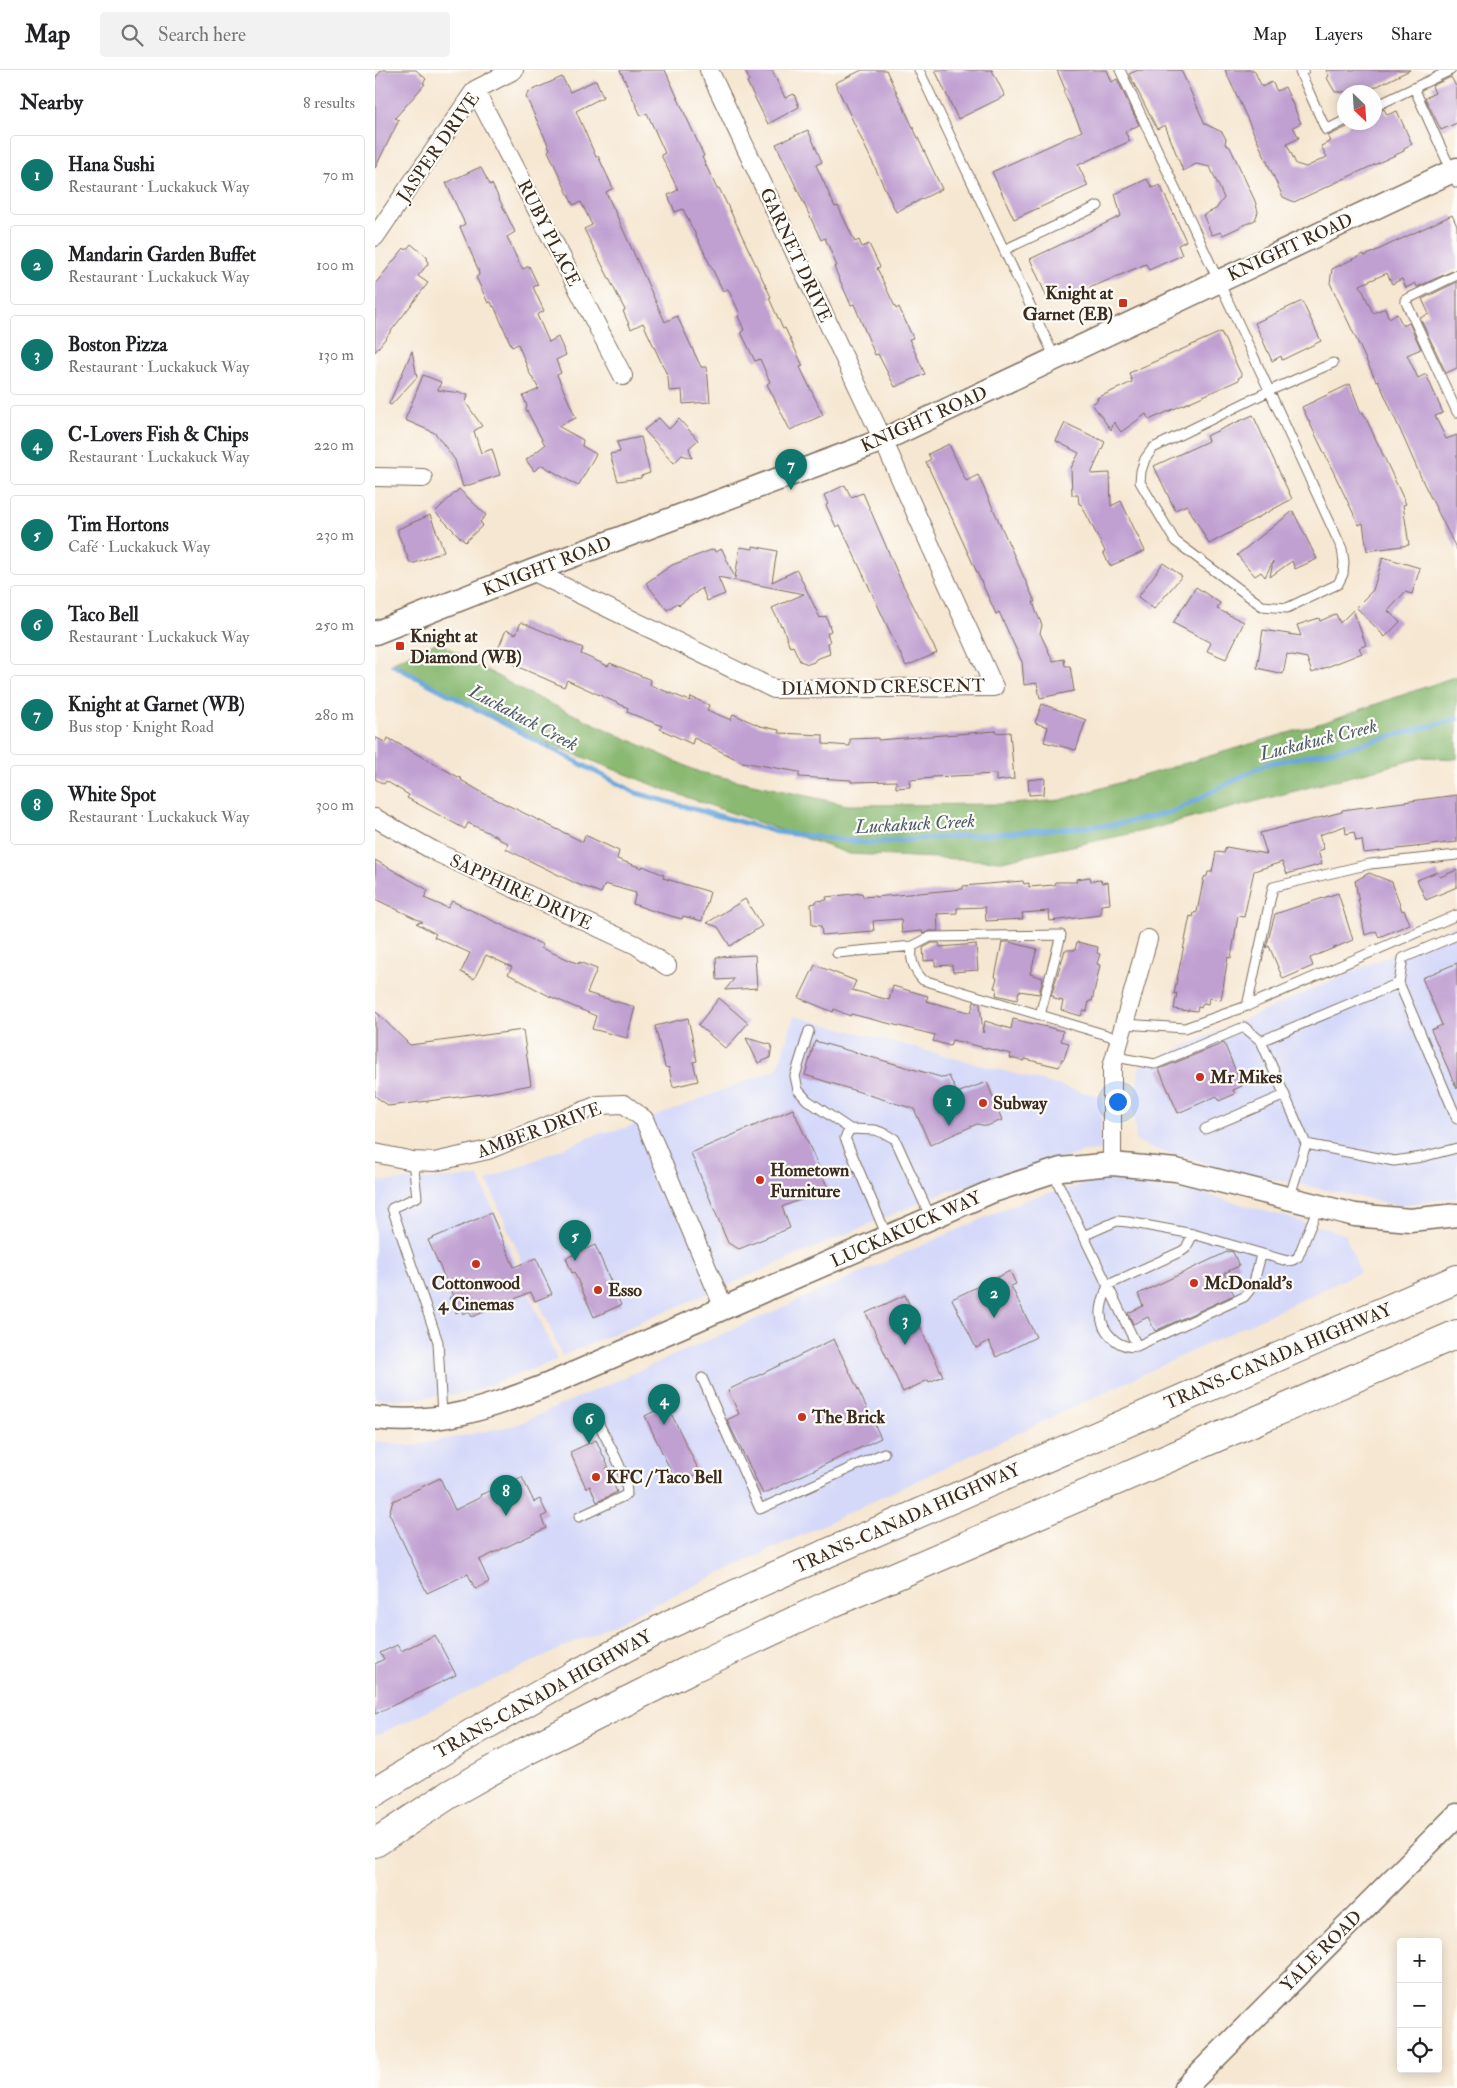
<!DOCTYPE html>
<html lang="en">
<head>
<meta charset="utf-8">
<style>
  body { margin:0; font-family:"IM FELL Double Pica",serif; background:#f2f2f2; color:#202124 }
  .controls { position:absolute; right:15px; bottom:15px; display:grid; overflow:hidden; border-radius:5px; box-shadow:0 2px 12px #0003 }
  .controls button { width:45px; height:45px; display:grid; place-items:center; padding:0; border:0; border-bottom:1px solid #e0e0e0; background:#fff; color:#202124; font:25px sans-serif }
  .compass { position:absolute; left:962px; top:15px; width:45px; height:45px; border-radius:50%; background:#fff; box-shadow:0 2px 12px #0003; rotate:155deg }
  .you { position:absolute; left:742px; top:1031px; width:18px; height:18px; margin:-12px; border:4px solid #fff; border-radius:50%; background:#1a73e8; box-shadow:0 0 0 8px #1a73e833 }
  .badge { display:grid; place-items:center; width:32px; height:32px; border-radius:50%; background:#0f766e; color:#fff; font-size:16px; font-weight:700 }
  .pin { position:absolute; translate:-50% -41px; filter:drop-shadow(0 1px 2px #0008) }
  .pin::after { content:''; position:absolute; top:26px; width:18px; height:15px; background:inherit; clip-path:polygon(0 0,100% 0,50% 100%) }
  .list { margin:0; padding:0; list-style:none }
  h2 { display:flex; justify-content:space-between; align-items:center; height:65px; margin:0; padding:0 20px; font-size:21px }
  h2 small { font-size:16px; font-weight:400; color:#757577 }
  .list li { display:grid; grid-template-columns:32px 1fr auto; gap:15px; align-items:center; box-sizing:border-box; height:80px; margin:0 10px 10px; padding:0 10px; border:1px solid #e0e0e0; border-radius:5px }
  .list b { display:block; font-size:19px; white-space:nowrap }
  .list p { margin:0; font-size:16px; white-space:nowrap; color:#757577 }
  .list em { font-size:16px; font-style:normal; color:#757577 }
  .icon { flex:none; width:28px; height:28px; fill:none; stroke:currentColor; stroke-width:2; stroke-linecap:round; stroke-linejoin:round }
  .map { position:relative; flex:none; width:1082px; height:2018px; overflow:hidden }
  header { display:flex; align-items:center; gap:30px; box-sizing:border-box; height:70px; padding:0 25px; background:#fff; border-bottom:1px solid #e0e0e0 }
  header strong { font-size:24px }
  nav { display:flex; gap:28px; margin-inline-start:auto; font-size:18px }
  .search { width:350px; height:45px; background:#f2f2f2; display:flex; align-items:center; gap:12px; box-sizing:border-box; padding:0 18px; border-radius:5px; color:#757577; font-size:19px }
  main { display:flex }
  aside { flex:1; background:#fff }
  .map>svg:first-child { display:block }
  .built { fill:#d4d8f9 }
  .forest { fill:#8ab972; stroke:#627248 }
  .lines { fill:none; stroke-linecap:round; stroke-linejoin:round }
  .stream { stroke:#6aa8dc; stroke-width:5 }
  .building { fill:#c09fd1 }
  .service-casing { stroke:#7c6c5d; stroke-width:11 }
  .minor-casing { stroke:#7c6c5d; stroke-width:20 }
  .tertiary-casing { stroke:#7c6c5d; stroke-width:25 }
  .motorway-casing { stroke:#7c6c5d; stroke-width:30 }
  .service { stroke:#fff; stroke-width:9 }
  .minor { stroke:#fff; stroke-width:18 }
  .tertiary { stroke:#fff; stroke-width:22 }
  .motorway { stroke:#fff; stroke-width:28 }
  .poi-dot { fill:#c8321e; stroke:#fdfcf7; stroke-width:2 }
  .labels { text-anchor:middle; stroke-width:4.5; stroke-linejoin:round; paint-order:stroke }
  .street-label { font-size:18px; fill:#3b2a1e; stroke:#fdfcf7 }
  .poi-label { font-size:18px; font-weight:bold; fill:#3b2a1e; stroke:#fdfcf7; text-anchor:start }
  .water-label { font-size:19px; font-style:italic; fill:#4e5c6a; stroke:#fdfcf7 }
</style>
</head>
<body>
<header>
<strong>Map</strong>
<div class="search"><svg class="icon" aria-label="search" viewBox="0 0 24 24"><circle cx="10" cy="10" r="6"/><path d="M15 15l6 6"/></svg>Search here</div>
<nav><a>Map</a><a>Layers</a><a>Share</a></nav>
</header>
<main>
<aside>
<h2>Nearby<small>8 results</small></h2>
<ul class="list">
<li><span class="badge">1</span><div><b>Hana Sushi</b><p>Restaurant · Luckakuck Way</p></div><em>70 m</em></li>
<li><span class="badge">2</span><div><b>Mandarin Garden Buffet</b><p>Restaurant · Luckakuck Way</p></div><em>100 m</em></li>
<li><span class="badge">3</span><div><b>Boston Pizza</b><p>Restaurant · Luckakuck Way</p></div><em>130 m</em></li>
<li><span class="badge">4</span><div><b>C-Lovers Fish &amp; Chips</b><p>Restaurant · Luckakuck Way</p></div><em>220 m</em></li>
<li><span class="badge">5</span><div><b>Tim Hortons</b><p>Café · Luckakuck Way</p></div><em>230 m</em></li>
<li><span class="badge">6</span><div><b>Taco Bell</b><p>Restaurant · Luckakuck Way</p></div><em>250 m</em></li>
<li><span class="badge">7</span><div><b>Knight at Garnet (WB)</b><p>Bus stop · Knight Road</p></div><em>280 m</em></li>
<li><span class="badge">8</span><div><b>White Spot</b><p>Restaurant · Luckakuck Way</p></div><em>300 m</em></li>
</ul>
</aside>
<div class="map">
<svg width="1082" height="2018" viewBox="0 0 1082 2018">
  <rect width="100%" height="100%" fill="#fdfcf7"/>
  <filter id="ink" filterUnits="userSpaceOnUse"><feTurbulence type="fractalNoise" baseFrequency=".02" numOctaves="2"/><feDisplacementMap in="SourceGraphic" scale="10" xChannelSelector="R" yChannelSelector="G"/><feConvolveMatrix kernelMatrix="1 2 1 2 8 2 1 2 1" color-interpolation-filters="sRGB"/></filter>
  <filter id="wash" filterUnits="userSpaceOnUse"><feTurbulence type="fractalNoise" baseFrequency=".0096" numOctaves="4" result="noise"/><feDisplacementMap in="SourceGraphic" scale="20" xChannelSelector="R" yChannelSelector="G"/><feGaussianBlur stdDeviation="1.12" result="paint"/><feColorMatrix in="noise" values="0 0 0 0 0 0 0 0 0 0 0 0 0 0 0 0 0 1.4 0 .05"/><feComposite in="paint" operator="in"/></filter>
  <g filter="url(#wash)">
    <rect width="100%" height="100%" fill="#f6e7d2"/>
    <path class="built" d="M1082,855V1128L1022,1135L870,1103L775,1078L761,1070L758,1036L765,996Z
      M419,946L727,1027L726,1080L710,1082L570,1122L187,1286L112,1110L225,1063L248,1059L402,999Z
      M104,1107L182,1290L93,1323L26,1330L0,1328V1108L5,1111Z
      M730,1109L830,1124L970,1164L985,1202L0,1666V1371L37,1376L141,1355L652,1129Z"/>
    <path class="forest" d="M63,572L150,622L324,702L472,735L637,734L686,730L950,652L1082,606V689L1049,687L772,760L627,791L475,784L291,720L142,661L18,592Z"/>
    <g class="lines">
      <path class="stream" d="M18,595L261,723L402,762L492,773L738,755L798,742L891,694L972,678L1082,649"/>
    </g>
    <g id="blocks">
      <path class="building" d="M7,0H41L51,9L48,13L50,14L20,48L24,50L0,98V8Z
        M245,0H290L329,86L327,87L342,119L344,118L362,155L396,227L394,228L408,259L410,258L428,296L425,297L448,345L415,360L392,314L395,312L385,289L380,291L366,262L369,260L363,246L365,244L353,219L348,221L308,139L300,142L293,125L303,120L286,85L290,83L272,43L266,46Z
        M370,0H397L410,28L419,24L424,37L393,54L372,12L374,10Z
        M487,0H511L567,119L521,142L460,13Z
        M560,0H617L630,26L583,49Z
        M682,0H732L737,12L742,9L764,55L750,62L755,71L703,95L713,116L639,149L617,102L707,61L688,21L690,19Z
        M763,0H806L830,54L847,62L851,69L850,74L855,77L880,131L883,142L880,150L848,165L846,162L837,165L828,145L841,139L849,128L835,97L821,94L808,101L790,55L782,59L754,4Z
        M850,0H879L887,17L897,12L902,21L910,17L926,53L918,57L924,68L912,74L921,94L931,97L952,87L946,76L956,71L953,66L972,57L975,52H1000V43L1009,39L1012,45L1022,41L1037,74L1029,78V81L919,132L908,127Z
        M951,0H1035L998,18L1003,28L1000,30V22H960L952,8L954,6Z
        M187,7L195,22L221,10L228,27L201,41L221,87L223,86L238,118L231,122L290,252L302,246L326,297H332L335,332L308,334L307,320L294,321L293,307L268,253L256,259L248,241L250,240L209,159L217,155L206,132L198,135L173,81L175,79L151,27L153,22Z
        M1076,7L1082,18V53L1066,60L1050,28L1060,23L1057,16Z
        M433,60L447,92L441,95L460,137L463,136L480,172L484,170L487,177L494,174L505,197L502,198L521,239L524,237L538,268L534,269L550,304L520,317L503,284L500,285L479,234L476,235L459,197L462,196L450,168L446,170L401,74Z
        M103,98H106L115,115L117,114L140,162L132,167L144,193L148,199L154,196L163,215L158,217L169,241L162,245L174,272L183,267L191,285L181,290L186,303L182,305L201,348L183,356L208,370L207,376L221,384L203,416L167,395L159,401L151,390L170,375L151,339L152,336L148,326L164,319L155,304L143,274L137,277L119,236L118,237L116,232L113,233L101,207L104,205L103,199L85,157L90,154L71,113Z
        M772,109L777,118L785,115L802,151L811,171L803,175L807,185L774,200L771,194L703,223L702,221L674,232L655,189L746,146L740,124Z
        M1077,145L1082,156V199L1042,217L1040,213L1031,218L1027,209L1017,214L1012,203L985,215L998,243L1010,238L1014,248L1022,244L1028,256L1034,253L1046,279L1032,285L1043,308L1051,304L1068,343L1060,346L1071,369L1082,365V480L1049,414L1003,310L1001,311L955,213L957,199L989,184L990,186Z
        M36,174L52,187L53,194L43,206L53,213L0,282V214L29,178L31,180Z
        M1082,212V298L1071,303L1045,248L1054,244L1047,229Z
        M927,231L946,271L907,290L906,286L897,291L880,253Z
        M846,262L867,306L863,308L864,310L774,350L771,344L746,362L739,352L736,360L717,334L723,330L722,328L757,312L754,303Z
        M37,281L42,307L16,335L14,334Z
        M48,305L66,312L63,320L93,324L91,333L107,356L99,361L106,383L117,379L125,405L88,417L80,390L60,363L30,350Z
        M975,314L986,343L988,342L1031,434L1028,435L1034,475L992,481L988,453L984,455L927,337Z
        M878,345L917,429L834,474L812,435L800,440L779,396L833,371L831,366Z
        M284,348L294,359L304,349L323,370L314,378L317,388L307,385L299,393L269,360Z
        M690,353L730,372L716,404L735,403L736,436L746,431L770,481L735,496L728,482L730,481L706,434H704L703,425H697L696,398L704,383L681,371Z
        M266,367L275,403L266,406V408L243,411L235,384L245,382L242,372Z
        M574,374L591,411L603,405L660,532H658L661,541L667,555L665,563L678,591L689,589L690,596H695L699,621L665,628L662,613L649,615L647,592L624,542L621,544L611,522L551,392L556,389L553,384Z
        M470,415L476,427L488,423L526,511L562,583L531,596L465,455L461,457L451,435L453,434L449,425Z
        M84,419L111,445L105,452L108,455L90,472L60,442Z
        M918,441L942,489L920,499L917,491L895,507L898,491L890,507L886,502L880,506L862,485Z
        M55,445L69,481L40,493H35L23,464V459Z
        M378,476L402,481L397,512L422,500L445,548L451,546L456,561L452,563L455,572L453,573L455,584L441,589L439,592L433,594L425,591L418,576L415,577L407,555L406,556L397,538L429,524L343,507L350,524L332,531L327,518L304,535L302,533L292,540L271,513L297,495L339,479L340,482L347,479L360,508L365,477L378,479Z
        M1008,487L1045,498L1037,524L1030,522L1013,541L1025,552L1010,567L981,537L998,520Z
        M788,493L807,506L779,539L763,527Z
        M821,517L845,533L842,539L869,552L851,589L832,581L836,573L798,553Z
        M978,540L991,575L984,578L987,583L937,603L932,588L912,584L908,604L882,598L888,560L926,566L922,555L944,548L945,551L961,544L965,553Z
        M146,552L208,578L206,584L233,596L235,593L276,610L275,615L315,631L316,627L334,635L332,640L356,650L358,644L385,656L404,660V663L448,665V674L475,676V669L503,668V670L621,661V663L635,662L639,709L621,711V704L557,707V708L534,710L535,717L521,718V711L476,712V710L424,707V702L367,692L319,668L317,674L285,659L287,656L252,642L253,638L192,610L189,617L139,595L140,592L121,584L131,560L141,564Z
        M667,634L711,650L701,680L669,672L673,657L660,653Z
        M0,667L11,673L13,668L87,709L86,710L108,723L208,772L210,765L244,781L242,789L267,798L268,796L289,805L288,808L335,822L327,851L308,846L307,849L275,840L258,834L261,823L230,814L226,823L202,814L131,779L133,773L123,769V767L93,753L90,759L32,728L34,725L11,711L9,714L0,709Z
        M670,708L669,724L654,725L653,710Z
        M1082,725V772L989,783L987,770L981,771L979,762L971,764L970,756L944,765L949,779L943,781L947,794L912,804L907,792L879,801L869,847L863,846L856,888L853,887L846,930L834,928L833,934L828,933L826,938L823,937L822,941L813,940V941L799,939L802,923L799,924L815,846L818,847L819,843L822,842L829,807L832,806L833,802H837L841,782L849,783L851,777L892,784L885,763L967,742V740Z
        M0,790L53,820L49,828L73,838L77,831L168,875L166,878L204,894V892L222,899L212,923L260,937L252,968L217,959L221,946L174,926L133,904L137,897L111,885L99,909L86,902L95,883L59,867L61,864L41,853L48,852L0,829Z
        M1082,800V817L1051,830L1042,810L1062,802L1065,807Z
        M994,803L1017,812L1027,841L1029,840L1035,854L1004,867L1001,861L990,865L980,811Z
        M715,807L716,811L726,810L727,813L733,812L735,834L726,835V845L675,851L674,841L647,843L648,849L611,851L610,837L582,838V843L562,844L563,861H554L548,864L547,861L527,863L526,849L498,851L499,861L447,865L446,856L437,855L436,834L441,833V831L452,830L451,827L487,823L488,827L500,826V827L588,819V816L648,811L649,814L654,813V817L679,815L680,812H702L701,809Z
        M963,823L978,870L935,888L938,896L908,909L894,876L891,878L900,844Z
        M370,829L387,856L355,876L343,857L332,853Z
        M627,872H634L662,879L655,904L668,908L664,924L644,921L642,930L621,925L622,918H619L622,908L620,907Z
        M702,872L723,877L722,883L725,884L722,894L725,895L717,931H714L712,941H708L706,946L686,940L688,931L679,929V926H676L690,880H700Z
        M557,873H564L565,877L601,874L603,900L578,902L577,895L560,896V890L549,891L548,878Z
        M380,885L382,918L350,920L359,909L342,910L341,887Z
        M1082,893V1019L1056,960L1067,955L1047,908Z
        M440,895L481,911L477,920L514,930L518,916L553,926L551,931L594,942H596L599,932L605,934L608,963L610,951L636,959L638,949L688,961L686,971L694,973L689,989H687L684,997L650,989L649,991L635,988L636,984L577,970L575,976L558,971L560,965L476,944L475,946L459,939L458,942L424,928Z
        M344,928L373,953L351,979L323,955Z
        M0,941L35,975L148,960L156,1015L107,1024L14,1036L0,1026Z
        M313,948L322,991L318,992L323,1011L298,1017L294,998L290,997L280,956Z
        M371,968L397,975L395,988L383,993Z
        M440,971L569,1008L574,1006L582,1023L612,1012L627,1050L612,1056L602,1054L555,1075L539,1039L430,1005Z
        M849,973L867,1016L858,1020L860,1024L844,1031L842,1026L803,1043L784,999Z
        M418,1039L453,1118L407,1137L415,1158L364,1179L353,1173L316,1083Z
        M116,1143L139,1197L161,1188L177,1224L160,1231L156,1222L97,1247L94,1241L88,1244L86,1240L81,1243L74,1228L78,1226L53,1170Z
        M220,1175L246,1235L219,1247L199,1202L197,1203L191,1188Z
        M854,1181L858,1182L864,1196L849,1203L859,1225L780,1261L773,1247L758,1254L753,1243L768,1236L763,1224Z
        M635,1201L641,1214L636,1216L661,1267L621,1287L614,1271L601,1278L577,1229Z
        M530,1225L568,1306L554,1312L553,1310L528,1322L491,1243Z
        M459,1269L506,1368L388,1424L352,1350L364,1344L353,1320Z
        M292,1335L325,1403L302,1414L270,1346Z
        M221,1370L234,1398H231L242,1422L222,1432L215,1416L211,1418L195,1382Z
        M147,1407L159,1432L165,1429L172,1444L166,1447L171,1458L104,1490L114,1512L100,1519L93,1504L52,1523L14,1443L18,1431L65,1408L80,1440L106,1427L105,1425Z
        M60,1565L81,1605L0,1644V1594L9,1589L5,1583L22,1575L26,1581Z"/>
    </g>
  </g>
  <g filter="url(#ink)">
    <use href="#blocks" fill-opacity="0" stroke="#7c6c5d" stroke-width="1"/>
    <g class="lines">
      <g class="service-casing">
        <path id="service" d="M544,0L680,288
          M745,0C820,159 894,319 967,479L969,492L968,504L963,514L912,538L887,536L800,471L765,412L766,401L770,389L778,378L894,321L958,293
          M929,0L925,2L951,60L969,51
          M1039,18L1082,113
          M999,37L1076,0
          M629,180L723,136
          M1082,205L1030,230L1082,342
          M462,883L538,876
          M1024,913L1028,888L1082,865
          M872,936L898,817L995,794L1082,785
          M665,945L686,865L555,867L538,876C534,888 539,901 548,910L745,969
          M749,954L810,958L872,936L1082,845
          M434,961L420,1006L423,1020L432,1030L475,1059L500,1060L511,1064L520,1069L556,1148
          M740,987L780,994L869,957L886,971
          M475,1059L470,1068L512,1166
          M830,1059L910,1025
          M931,1074L886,971L1024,913L1082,1049
          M38,1091L42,1127L17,1138L63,1272L67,1346
          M678,1103L762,1276L869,1227L878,1216L886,1185
          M914,1129L931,1074L1019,1091L1047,1087L1082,1078
          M708,1166L742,1151L753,1152L818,1164L912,1191L918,1190L923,1187L943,1137
          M762,1276C744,1280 725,1261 726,1242C726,1233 730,1224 733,1215L807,1181L811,1178L818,1164
          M327,1308L385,1439L509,1383
          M204,1447L249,1426L252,1423C251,1401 232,1372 223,1352"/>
      </g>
      <g class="minor-casing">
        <path id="minor" d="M100,20L248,306
          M0,167L100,20L139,0
          M0,407L48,408
          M157,501L399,619L619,617L508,370L334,0
          M0,748L61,782L261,875L292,896
          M0,1083L38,1091L59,1092L113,1080L223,1035L249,1034L269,1049L349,1238
          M737,1094V997L773,869"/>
      </g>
      <g class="tertiary-casing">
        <path id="tertiary" d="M0,563L157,501L508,370L1082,99
          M0,1348C65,1356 112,1338 172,1315L618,1121L686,1099L737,1094L801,1100L980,1145L1035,1150L1082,1145
          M810,2018L1082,1745"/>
      </g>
      <g class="motorway-casing">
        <path id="motorway" d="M0,1722L97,1663L199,1605L295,1554L402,1505L1082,1209
          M0,1773L75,1724L151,1681L318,1598L453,1535L1082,1264"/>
      </g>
      <use href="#service" class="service"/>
      <use href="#minor" class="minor"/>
      <use href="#tertiary" class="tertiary"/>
      <use href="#motorway" class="motorway"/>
    </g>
  </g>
  <g class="poi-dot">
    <rect x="743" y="228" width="10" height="10" rx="2.5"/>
    <rect x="20" y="571" width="10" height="10" rx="2.5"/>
    <circle cx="825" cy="1007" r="5"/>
    <circle cx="608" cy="1033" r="5"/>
    <circle cx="385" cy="1110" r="5"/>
    <circle cx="101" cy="1194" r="5"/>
    <circle cx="819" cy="1213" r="5"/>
    <circle cx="223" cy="1220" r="5"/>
    <circle cx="427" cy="1347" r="5"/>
    <circle cx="221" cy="1407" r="5"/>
  </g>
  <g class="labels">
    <g class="street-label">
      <text transform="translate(63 77) rotate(-55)" y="6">JASPER DRIVE</text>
      <text transform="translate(174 163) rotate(63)" y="6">RUBY PLACE</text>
      <text transform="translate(915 177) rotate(-25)" y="6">KNIGHT ROAD</text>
      <text transform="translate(421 185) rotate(65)" y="6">GARNET DRIVE</text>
      <text transform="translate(549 349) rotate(-24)" y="6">KNIGHT ROAD</text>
      <text transform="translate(172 496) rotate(-21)" y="6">KNIGHT ROAD</text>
      <text transform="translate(508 617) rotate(-1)" y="6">DIAMOND CRESCENT</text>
      <text transform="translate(146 822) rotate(25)" y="6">SAPPHIRE DRIVE</text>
      <text transform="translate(164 1060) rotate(-20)" y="6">AMBER DRIVE</text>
      <text transform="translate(531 1159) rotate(-24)" y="6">LUCKAKUCK WAY</text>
      <text transform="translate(903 1286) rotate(-23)" y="6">TRANS-CANADA HIGHWAY</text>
      <text transform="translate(532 1448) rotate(-24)" y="6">TRANS-CANADA HIGHWAY</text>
      <text transform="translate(168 1624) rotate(-29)" y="6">TRANS-CANADA HIGHWAY</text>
      <text transform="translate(946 1881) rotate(-45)" y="6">YALE ROAD</text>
    </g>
    <g class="poi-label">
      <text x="738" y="229" text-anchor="end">Knight at<tspan x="738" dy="21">Garnet (EB)</tspan></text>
      <text x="35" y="572">Knight at<tspan x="35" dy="21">Diamond (WB)</tspan></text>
      <text x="835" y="1013">Mr Mikes</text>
      <text x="618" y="1039">Subway</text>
      <text x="395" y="1106">Hometown<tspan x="395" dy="21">Furniture</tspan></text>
      <text x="101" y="1219" text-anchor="middle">Cottonwood<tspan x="101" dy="21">4 Cinemas</tspan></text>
      <text x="829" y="1219">McDonald's</text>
      <text x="233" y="1226">Esso</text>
      <text x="437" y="1353">The Brick</text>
      <text x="231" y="1413">KFC / Taco Bell</text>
    </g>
    <g class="water-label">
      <text transform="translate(149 647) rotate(28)" y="7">Luckakuck Creek</text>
      <text transform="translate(943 669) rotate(-14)" y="7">Luckakuck Creek</text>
      <text transform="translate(540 753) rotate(-3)" y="7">Luckakuck Creek</text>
    </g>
  </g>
</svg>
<div class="controls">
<button>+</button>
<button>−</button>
<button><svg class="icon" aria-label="locate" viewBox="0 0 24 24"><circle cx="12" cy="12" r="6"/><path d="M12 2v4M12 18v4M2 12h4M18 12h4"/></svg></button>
</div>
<svg class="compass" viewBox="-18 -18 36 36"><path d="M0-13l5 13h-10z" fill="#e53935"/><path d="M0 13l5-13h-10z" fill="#757577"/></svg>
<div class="you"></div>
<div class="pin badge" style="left:574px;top:1056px">1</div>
<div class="pin badge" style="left:619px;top:1248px">2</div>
<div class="pin badge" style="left:530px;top:1275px">3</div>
<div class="pin badge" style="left:289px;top:1355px">4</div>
<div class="pin badge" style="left:200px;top:1191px">5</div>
<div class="pin badge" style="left:214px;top:1374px">6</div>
<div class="pin badge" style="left:416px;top:420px">7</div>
<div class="pin badge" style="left:131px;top:1446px">8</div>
</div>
</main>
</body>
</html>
